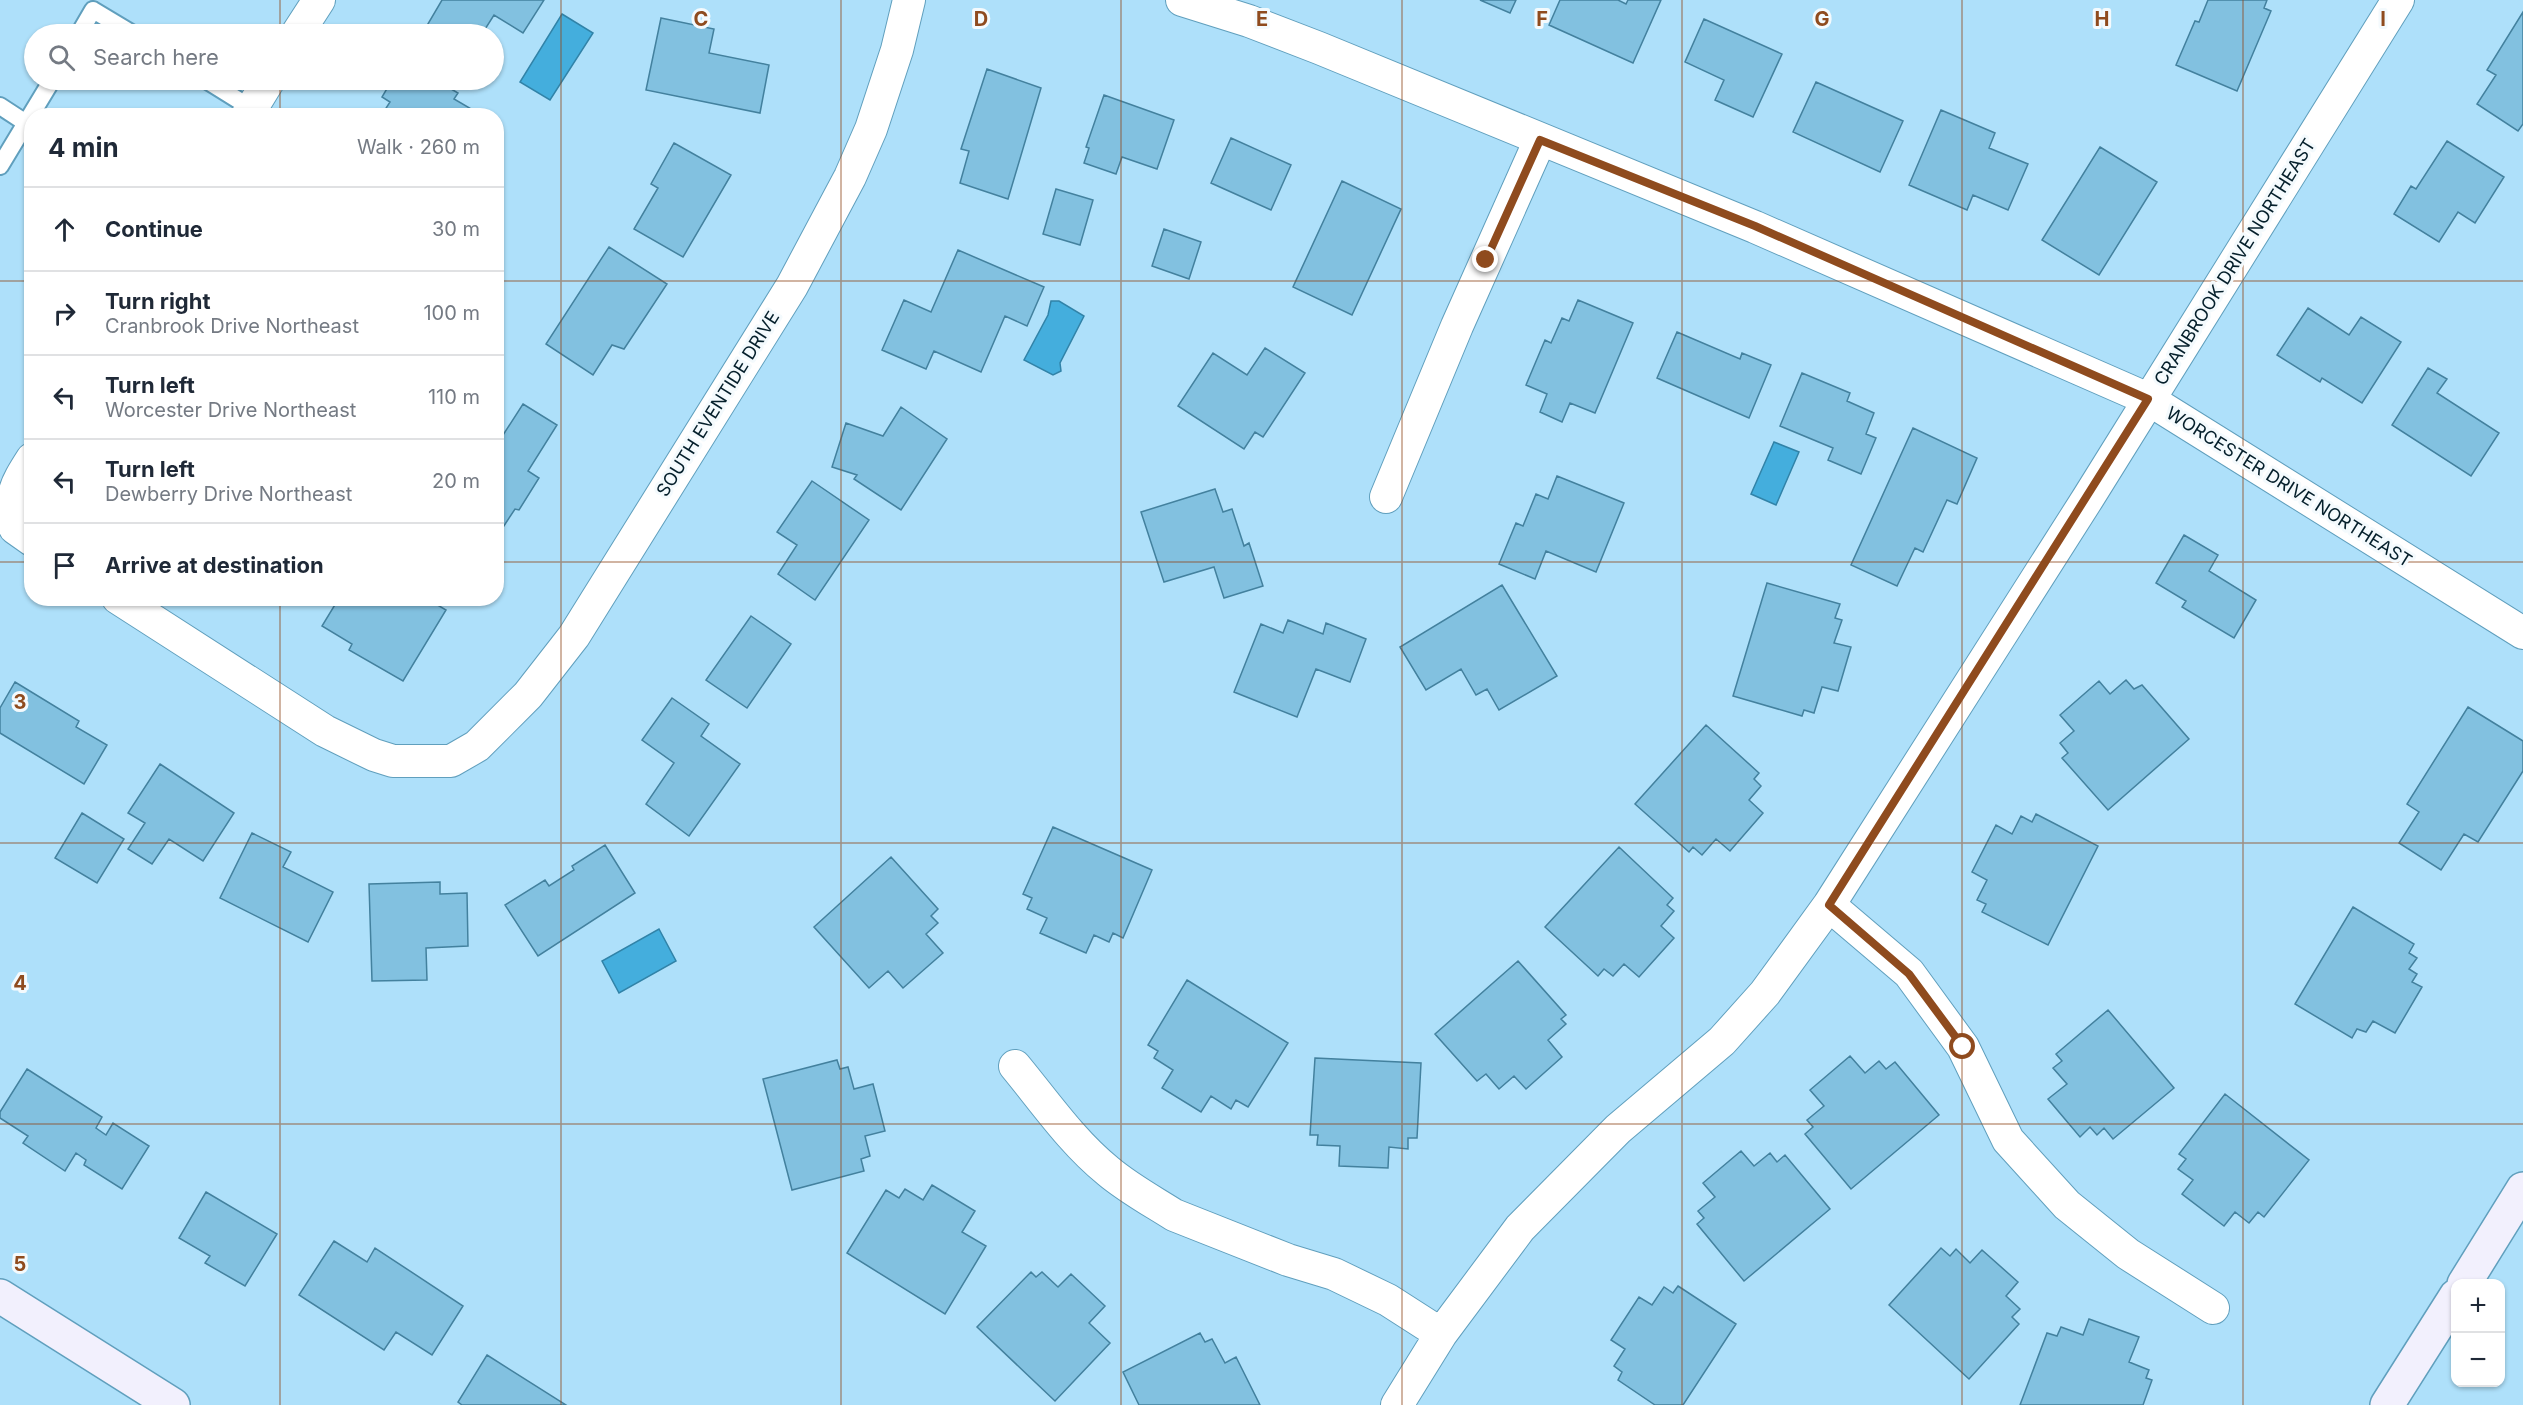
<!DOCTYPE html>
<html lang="en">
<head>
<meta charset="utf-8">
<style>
  body { margin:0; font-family:Inter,sans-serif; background:#f6f6f7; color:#1f2937 }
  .controls { position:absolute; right:18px; bottom:18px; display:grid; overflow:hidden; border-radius:12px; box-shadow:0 2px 4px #0004 }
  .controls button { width:54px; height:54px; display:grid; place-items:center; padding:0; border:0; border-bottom:2px solid #e0e1e3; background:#fff; color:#1f2937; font:30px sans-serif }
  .stop { position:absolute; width:18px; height:18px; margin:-14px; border:4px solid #8f4b1e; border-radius:50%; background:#fff }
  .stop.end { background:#8f4b1e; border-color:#fff; box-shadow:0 2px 6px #0008 }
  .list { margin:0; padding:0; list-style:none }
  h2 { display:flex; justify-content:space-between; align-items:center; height:78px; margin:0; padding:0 24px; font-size:26px }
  h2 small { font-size:20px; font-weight:400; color:#747a83 }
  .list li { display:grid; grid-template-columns:39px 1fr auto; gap:18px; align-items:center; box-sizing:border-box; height:84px; padding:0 24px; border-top:2px solid #e0e1e3 }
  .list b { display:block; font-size:22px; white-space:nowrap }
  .list p { margin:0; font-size:20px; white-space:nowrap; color:#747a83 }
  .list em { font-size:20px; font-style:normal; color:#747a83 }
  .icon { flex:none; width:33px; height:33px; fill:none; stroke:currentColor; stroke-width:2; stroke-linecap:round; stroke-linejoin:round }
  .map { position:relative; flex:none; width:2523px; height:1405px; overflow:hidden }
  .search { position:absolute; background:#fff; box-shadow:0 2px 4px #0004; left:24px; top:24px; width:480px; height:66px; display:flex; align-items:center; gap:15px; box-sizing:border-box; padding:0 21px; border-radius:33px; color:#747a83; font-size:22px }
  .panel { position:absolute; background:#fff; box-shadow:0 2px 4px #0004; left:24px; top:108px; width:480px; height:498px; border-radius:24px }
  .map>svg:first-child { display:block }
  .water { fill:#44aedd; stroke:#3183a8; stroke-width:1.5 }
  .building { fill:#82c1e0; stroke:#43819e; stroke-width:1.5 }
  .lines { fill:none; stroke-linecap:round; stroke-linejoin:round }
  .lane-casing { stroke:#609fbd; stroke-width:20 }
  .street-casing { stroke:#609fbd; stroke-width:34 }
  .secondary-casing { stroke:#609fbd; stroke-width:36 }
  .lane { stroke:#fff; stroke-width:16 }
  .street { stroke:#fff; stroke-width:32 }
  .secondary { stroke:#f2f0fd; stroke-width:33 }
  .route { stroke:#8f4b1e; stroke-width:8 }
  .grid { fill:none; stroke:#8f4b1e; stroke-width:1.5; stroke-opacity:0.55 }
  .labels { text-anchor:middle; stroke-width:6; stroke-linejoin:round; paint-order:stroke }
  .street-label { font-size:18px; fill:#051f2b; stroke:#f4fafd }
  .grid-label { font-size:20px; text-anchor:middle; font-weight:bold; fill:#8f4b1e; stroke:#f4fafd; stroke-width:6; stroke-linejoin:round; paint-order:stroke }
</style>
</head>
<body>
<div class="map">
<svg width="2523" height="1405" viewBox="0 0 2523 1405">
  <rect width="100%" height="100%" fill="#aee0fa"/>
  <path class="water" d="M562,14L593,33L550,100L520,82Z
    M1051,301H1059L1084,316L1060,363L1061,371L1053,375L1024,360L1048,315Z
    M1774,442L1799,452L1776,505L1751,494Z
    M659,929L676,961L619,993L602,961Z"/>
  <path class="building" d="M442,0H544L523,33L494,15L482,34H422Z
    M1480,0H1516L1510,13Z
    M1560,0H1618L1626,4L1628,0H1661L1633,63L1549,25Z
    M2208,0H2267L2264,8L2271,11L2237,91L2176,65L2195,21L2199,22Z
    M2523,12V124L2518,131L2477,104L2496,75L2487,70Z
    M661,18L714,29L709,53L769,65L760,113L646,90Z
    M1704,19L1782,54L1753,117L1715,100L1724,80L1685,62Z
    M987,69L1041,88L1008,199L960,183L969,151L961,149Z
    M392,80H436L458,93L454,99L473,110L470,116H381L390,102L382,97Z
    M1816,82L1903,121L1880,172L1793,132Z
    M1104,95L1174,120L1157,169L1122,157L1116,174L1084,163L1089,148L1086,147Z
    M1941,110L1995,133L1989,148L2028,164L2008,210L1973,195L1967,210L1909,185Z
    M1231,138L1291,165L1271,210L1211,183Z
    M2447,141L2504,177L2475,223L2458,212L2439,242L2394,214L2411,186L2416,189Z
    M674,143L731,175L683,257L634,229L658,188L651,184Z
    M2100,147L2157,182L2099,275L2042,240Z
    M1342,181L1401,209L1352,315L1293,287Z
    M1056,189L1093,200L1080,245L1043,234Z
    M1164,229L1201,242L1189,279L1152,266Z
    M609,247L667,284L624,349L612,345L593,375L546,344Z
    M958,250L1044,287L1027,326L1005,316L981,372L934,351L926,369L882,350L904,300L931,312Z
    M1578,300L1633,323L1595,413L1570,403L1562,422L1540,412L1547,394L1526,385L1545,340L1551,343L1562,318L1569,321Z
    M2308,308L2349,335L2361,317L2401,342L2362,403L2322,378L2320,382L2277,355Z
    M1677,332L1740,359L1742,353L1771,365L1749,418L1657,378Z
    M1265,348L1305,373L1263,437L1255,432L1244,449L1178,406L1213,353L1247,375Z
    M2428,368L2447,379L2437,393L2499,433L2471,476L2392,425Z
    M1802,373L1850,393L1847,401L1874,413L1866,434L1876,438L1861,474L1828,460L1833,448L1780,426Z
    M523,404L557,425L528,471L539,478L519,510L515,509L496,538V446Z
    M901,407L947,439L901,510L854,479L857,475L832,467L846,423L883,436Z
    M1913,428L1977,458L1957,504L1947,500L1923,552L1915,548L1897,586L1851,565Z
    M1557,476L1624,503L1596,572L1546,551L1535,579L1499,564L1516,523L1523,526L1536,494L1548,499Z
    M812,481L869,520L815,600L778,574L797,545L777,532Z
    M1215,489L1223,512L1232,509L1244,546L1249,543L1263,586L1224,598L1214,567L1164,582L1141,512Z
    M2184,535L2218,555L2209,571L2256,600L2234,638L2182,607L2186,601L2156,583Z
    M1767,583L1840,604L1835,618L1842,620L1834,643L1851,647L1838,691L1822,687L1814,713L1804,710L1802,716L1733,696Z
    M1502,585L1557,676L1499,710L1487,689L1476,695L1461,669L1426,690L1400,647Z
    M339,598H426L446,610L403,681L349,650L352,644L322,626Z
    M751,616L791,644L747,708L706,680Z
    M1288,620L1323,634L1326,623L1366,639L1350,682L1316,669L1297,717L1234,692L1261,624L1283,633Z
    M2126,680L2134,689L2142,685L2189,739L2108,810L2062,758L2068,753L2060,743L2074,731L2060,715L2099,681L2110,694Z
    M15,682L79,721L76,727L107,745L84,784L0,733V708Z
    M672,698L709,724L701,736L740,764L689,836L646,804L674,763L642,740Z
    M2468,707L2523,741V771L2478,842L2464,834L2441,870L2399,843L2419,812L2407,804Z
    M1706,725L1759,773L1754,779L1761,786L1749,800L1763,813L1730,851L1716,839L1702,855L1693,847L1689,852L1635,804Z
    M160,764L234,813L203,861L169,839L152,864L128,849L145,823L128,813Z
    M82,813L124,839L97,883L55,858Z
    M2036,814L2098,846L2048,945L1982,912L1986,904L1977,900L1987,880L1972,872L1996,825L2012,834L2021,816L2032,822Z
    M1053,827L1152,870L1123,938L1113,933L1109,942L1094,935L1086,953L1040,933L1047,918L1027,909L1032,898L1023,894Z
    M252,833L291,852L283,867L333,892L308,942L220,898Z
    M605,845L635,893L538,956L505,905L545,880L549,886L574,870L572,866Z
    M1619,847L1673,898L1667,905L1674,911L1661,926L1674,938L1639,977L1624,964L1613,976L1604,969L1598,976L1545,927Z
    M891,857L938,909L931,916L938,923L926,934L943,953L903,988L888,971L869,988L814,927Z
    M440,882V894L467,893L468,946L426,948L427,980L372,981L369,884Z
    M2353,907L2414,944L2409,953L2417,958L2409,969L2417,974L2412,982L2422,987L2395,1033L2373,1021L2366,1032L2357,1029L2352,1038L2295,1004Z
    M1518,961L1566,1015L1561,1019L1566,1024L1548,1040L1562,1057L1526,1089L1514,1076L1499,1089L1486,1074L1477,1081L1435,1034Z
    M1187,980L1288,1043L1248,1107L1236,1100L1231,1109L1211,1096L1201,1112L1162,1088L1173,1070L1154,1058L1158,1051L1148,1045Z
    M2108,1010L2174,1088L2113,1139L2104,1128L2097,1135L2090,1127L2080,1137L2048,1099L2067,1084L2053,1068L2062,1061L2056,1054Z
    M1850,1056L1865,1073L1879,1061L1886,1069L1895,1062L1939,1115L1851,1189L1805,1134L1813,1127L1807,1120L1824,1106L1810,1090Z
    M1315,1058L1421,1063L1417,1138H1408V1149L1389,1147L1388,1168L1339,1166L1340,1146L1317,1145L1318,1135H1310Z
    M837,1060L840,1069L848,1067L854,1089L873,1084L885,1131L865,1136L870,1156L861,1159L864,1171L792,1190L763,1079Z
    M27,1069L102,1117L96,1128L106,1135L113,1123L149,1146L122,1189L84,1165L86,1160L76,1153L65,1171L23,1143L28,1136L0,1118V1112Z
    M2225,1094L2309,1160L2264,1217L2258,1212L2249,1223L2235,1212L2224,1226L2182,1194L2193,1180L2178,1169L2186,1159L2179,1154Z
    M1741,1151L1754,1166L1770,1153L1777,1162L1785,1155L1830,1209L1744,1281L1697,1224L1704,1218L1698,1211L1715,1197L1703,1183Z
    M932,1185L975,1211L962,1232L986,1246L945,1314L847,1253L886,1190L899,1198L905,1189L923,1200Z
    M206,1192L277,1234L245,1286L205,1263L210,1256L179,1238Z
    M334,1241L367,1262L375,1248L463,1306L432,1355L396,1332L384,1350L299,1295Z
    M1941,1248L1950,1256L1956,1249L1970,1263L1982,1250L2018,1282L2006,1296L2020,1309L2012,1317L2019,1324L1969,1379L1889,1305Z
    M1031,1272L1036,1277L1042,1272L1058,1287L1071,1274L1105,1306L1089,1323L1110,1343L1055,1401L977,1327Z
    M1678,1286L1736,1324L1683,1405H1655L1618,1380L1622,1372L1614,1366L1625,1349L1611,1340L1639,1297L1652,1305L1664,1287L1673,1293Z
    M2089,1319L2139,1337L2129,1362L2149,1370L2146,1378L2152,1380L2143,1405H2020L2047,1333L2057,1336L2061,1327L2083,1335Z
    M1200,1333L1205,1342L1212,1339L1225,1363L1236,1357L1260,1405H1139L1123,1372Z
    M487,1355L566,1405H462L458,1402Z"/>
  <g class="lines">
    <g class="lane-casing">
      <path id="lane" d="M79,34L93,10L133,34
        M206,80L251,108
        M0,106L26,123L52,80
        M0,166L26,123"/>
    </g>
    <g class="street-casing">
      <path id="street" d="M1182,0L1249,21L1319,48L1755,227L2148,399L2523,633
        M297,34L319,0
        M247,116L269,80
        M32,459C14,487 10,495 15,528L32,540
        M1386,497L1457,326L1540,140
        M118,598L325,731L374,755L393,761H451L477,746L528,695L574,636L792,286L850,177L871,129L897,50L909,0
        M1829,905L1909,973L1963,1047L2008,1140L2067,1205L2128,1254L2213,1308
        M1015,1066C1044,1101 1072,1142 1108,1171C1128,1188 1152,1201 1174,1215L1288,1260L1334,1274L1388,1300L1441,1334
        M1397,1405L1441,1334L1520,1228L1618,1129L1722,1041L1765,993L1829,905L2088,498L2398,0"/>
    </g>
    <g class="secondary-casing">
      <path id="secondary" d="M2464,1284L2523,1189
        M0,1296L173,1405
        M2387,1405L2456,1296"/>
    </g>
    <use href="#lane" class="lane"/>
    <use href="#street" class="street"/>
    <use href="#secondary" class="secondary"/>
  </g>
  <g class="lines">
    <path class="route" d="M1486,260L1540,140L1755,226L2148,399L1829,905L1909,974L1963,1047"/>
  </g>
  <path class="grid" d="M280,0V34M561,0V1405M841,0V1405M1121,0V1405M1402,0V1405M1682,0V1405M1962,0V1405M2243,0V1405M280,80V116M0,281H32M496,281H2523M0,562H32M496,562H2523M280,598V1405M0,843H2523M0,1124H2523"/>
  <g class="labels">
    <g class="street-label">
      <text transform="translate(2235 262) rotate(-58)" y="6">CRANBROOK DRIVE NORTHEAST</text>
      <text transform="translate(718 404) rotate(-58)" y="6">SOUTH EVENTIDE DRIVE</text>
      <text transform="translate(2289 487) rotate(32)" y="6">WORCESTER DRIVE NORTHEAST</text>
    </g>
  </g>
  <g class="grid-label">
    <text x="701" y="26">C</text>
    <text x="981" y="26">D</text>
    <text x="1262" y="26">E</text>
    <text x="1542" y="26">F</text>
    <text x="1822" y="26">G</text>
    <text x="2102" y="26">H</text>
    <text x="2383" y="26">I</text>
    <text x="20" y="709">3</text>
    <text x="20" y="990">4</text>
    <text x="20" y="1271">5</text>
  </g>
</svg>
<div class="controls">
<button>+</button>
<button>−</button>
</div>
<div class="stop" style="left:1963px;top:1047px"></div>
<div class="stop end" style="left:1486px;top:260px"></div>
<div class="search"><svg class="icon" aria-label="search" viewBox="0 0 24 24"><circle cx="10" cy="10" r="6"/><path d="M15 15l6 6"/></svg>Search here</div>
<section class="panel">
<h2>4 min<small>Walk · 260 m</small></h2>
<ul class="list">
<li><svg class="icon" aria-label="ahead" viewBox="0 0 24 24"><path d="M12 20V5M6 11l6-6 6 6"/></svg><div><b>Continue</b></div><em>30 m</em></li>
<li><svg class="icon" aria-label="right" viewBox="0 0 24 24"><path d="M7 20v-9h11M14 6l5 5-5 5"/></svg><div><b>Turn right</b><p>Cranbrook Drive Northeast</p></div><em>100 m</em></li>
<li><svg class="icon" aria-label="left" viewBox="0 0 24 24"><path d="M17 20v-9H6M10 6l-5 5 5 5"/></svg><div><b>Turn left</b><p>Worcester Drive Northeast</p></div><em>110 m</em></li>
<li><svg class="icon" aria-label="left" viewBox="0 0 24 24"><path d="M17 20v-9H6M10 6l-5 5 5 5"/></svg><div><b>Turn left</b><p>Dewberry Drive Northeast</p></div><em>20 m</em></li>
<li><svg class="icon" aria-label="arrive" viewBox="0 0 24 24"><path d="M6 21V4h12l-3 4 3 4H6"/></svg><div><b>Arrive at destination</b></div></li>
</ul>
</section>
</div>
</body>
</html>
